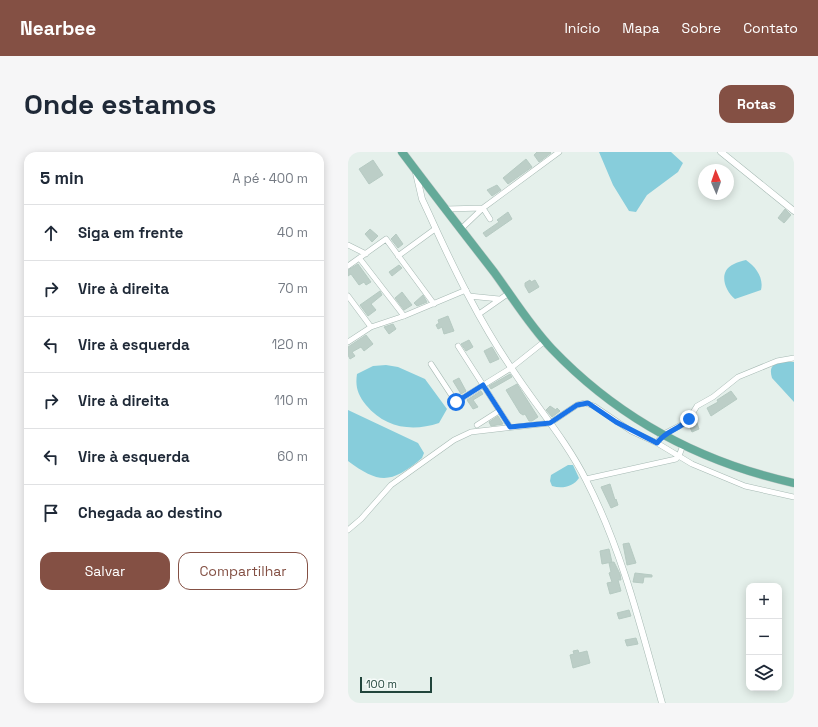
<!DOCTYPE html>
<html lang="pt">
<head>
<meta charset="utf-8">
<style>
  body { margin:0; font-family:"Space Grotesk",sans-serif; background:#f6f6f7; color:#1f2937 }
  .controls { position:absolute; right:12px; bottom:12px; display:grid; overflow:hidden; border-radius:8px; box-shadow:0 2px 10px #0003 }
  .controls button { width:36px; height:36px; display:grid; place-items:center; padding:0; border:0; border-bottom:1px solid #e0e1e3; background:#fff; color:#1f2937; font:20px sans-serif }
  .compass { position:absolute; left:350px; top:12px; width:36px; height:36px; border-radius:50%; background:#fff; box-shadow:0 2px 10px #0003; rotate:358deg }
  .scale { position:absolute; left:12px; bottom:10px; width:72px; box-sizing:border-box; padding-left:4px; border:2px solid #21453b; border-top:0; font-size:11px; line-height:14px; white-space:nowrap; color:#21453b; -webkit-text-stroke:3px #f6fbf9; paint-order:stroke }
  .stop { position:absolute; width:12px; height:12px; margin:-9px; border:3px solid #1a73e8; border-radius:50%; background:#fff }
  .stop.end { background:#1a73e8; border-color:#fff; box-shadow:0 1px 4px #0008 }
  .list { margin:0; padding:0; list-style:none }
  h2 { display:flex; justify-content:space-between; align-items:center; height:52px; margin:0; padding:0 16px; font-size:17px }
  h2 small { font-size:13px; font-weight:400; color:#747a83 }
  .list li { display:grid; grid-template-columns:26px 1fr auto; gap:12px; align-items:center; box-sizing:border-box; height:56px; padding:0 16px; border-top:1px solid #e0e1e3 }
  .list b { display:block; font-size:15px; white-space:nowrap }
  .list em { font-size:13px; font-style:normal; color:#747a83 }
  .actions { display:flex; gap:8px; padding:12px 16px }
  .actions a { flex:1; padding:9px 0; border:1px solid #845044; border-radius:12px; text-align:center; font-size:14px; color:#845044 }
  .actions .main { background:#845044; color:#fff }
  .icon { flex:none; width:22px; height:22px; fill:none; stroke:currentColor; stroke-width:2; stroke-linecap:round; stroke-linejoin:round }
  .map { position:relative; flex:none; width:446px; height:551px; overflow:hidden; border-radius:12px }
  header { display:flex; align-items:center; gap:24px; box-sizing:border-box; height:56px; padding:0 20px; background:#845044; color:#fff }
  header strong { font-size:19px }
  nav { display:flex; gap:22px; margin-inline-start:auto; font-size:14px }
  .intro { display:flex; align-items:center; justify-content:space-between; box-sizing:border-box; height:96px; padding:0 24px }
  h1 { margin:0; font-size:28px }
  .button { padding:10px 18px; border-radius:12px; background:#845044; color:#fff; font-size:14px; font-weight:700 }
  main { display:flex; gap:24px; padding:0 24px }
  aside { flex:1; background:#fff; border-radius:12px; box-shadow:0 2px 10px #0003 }
  .map>svg:first-child { display:block }
  .water { fill:#87cddb }
  .building { fill:#bccec7; stroke:#b6cac2 }
  .lines { fill:none; stroke-linecap:round; stroke-linejoin:round }
  .minor-casing { stroke:#a6b9b3; stroke-width:6 }
  .tertiary-casing { stroke:#a6b9b3; stroke-width:7 }
  .primary-casing { stroke:#c1cbc8; stroke-width:9 }
  .minor { stroke:#fff; stroke-width:5 }
  .tertiary { stroke:#fff; stroke-width:6 }
  .primary { stroke:#64aa99; stroke-width:8 }
  .route { stroke:#1a73e8; stroke-width:5 }
</style>
</head>
<body>
<header>
<strong>Nearbee</strong>
<nav><a>Início</a><a>Mapa</a><a>Sobre</a><a>Contato</a></nav>
</header>
<div class="intro"><h1>Onde estamos</h1><a class="button">Rotas</a></div>
<main>
<aside>
<h2>5 min<small>A pé · 400 m</small></h2>
<ul class="list">
<li><svg class="icon" aria-label="ahead" viewBox="0 0 24 24"><path d="M12 20V5M6 11l6-6 6 6"/></svg><div><b>Siga em frente</b></div><em>40 m</em></li>
<li><svg class="icon" aria-label="right" viewBox="0 0 24 24"><path d="M7 20v-9h11M14 6l5 5-5 5"/></svg><div><b>Vire à direita</b></div><em>70 m</em></li>
<li><svg class="icon" aria-label="left" viewBox="0 0 24 24"><path d="M17 20v-9H6M10 6l-5 5 5 5"/></svg><div><b>Vire à esquerda</b></div><em>120 m</em></li>
<li><svg class="icon" aria-label="right" viewBox="0 0 24 24"><path d="M7 20v-9h11M14 6l5 5-5 5"/></svg><div><b>Vire à direita</b></div><em>110 m</em></li>
<li><svg class="icon" aria-label="left" viewBox="0 0 24 24"><path d="M17 20v-9H6M10 6l-5 5 5 5"/></svg><div><b>Vire à esquerda</b></div><em>60 m</em></li>
<li><svg class="icon" aria-label="arrive" viewBox="0 0 24 24"><path d="M6 21V4h12l-3 4 3 4H6"/></svg><div><b>Chegada ao destino</b></div></li>
</ul>
<div class="actions"><a class="main">Salvar</a><a>Compartilhar</a></div>
</aside>
<div class="map">
<svg width="446" height="551" viewBox="0 0 446 551">
  <rect width="100%" height="100%" fill="#e5f0eb"/>
  <path class="water" d="M251,0H323L335,11L330,20L299,43L288,60L281,59L265,33Z
    M398,108C408,115 416,126 413,138L387,147C376,138 370,119 386,112C389,110 394,109 398,108Z
    M433,210H446V250L424,226C421,216 424,212 433,210Z
    M38,213L50,215L77,227L99,257L91,271C64,280 37,276 18,253C10,243 7,235 9,222L25,214Z
    M0,258L70,291L76,301L74,306C44,331 32,333 0,309Z
    M220,313H225L231,326C225,335 214,337 204,334L202,329L203,323Z"/>
  <path class="building" d="M189,0H202L203,1L191,10L186,3Z
    M178,7L184,15L160,32L155,26Z
    M25,8L35,23L21,32L11,17Z
    M149,33L153,38L144,44L139,38Z
    M437,57L443,63L436,71L430,66Z
    M160,60L164,67L138,85L135,81L151,70L149,68Z
    M22,77L30,84L24,90L17,82Z
    M48,82L55,92L50,96L43,87Z
    M10,112L23,130L18,133L16,130L11,133L3,122L0,124V118Z
    M51,113L54,116L44,124L41,120Z
    M182,128L183,130L187,128L191,135L181,141L177,134V131Z
    M32,139L34,143L23,152L28,158L20,164L12,153Z
    M54,140L64,153L56,158L47,146Z
    M75,143L79,150L69,154L66,151Z
    M100,164L106,179L96,182L94,175L90,177L88,173L91,171L90,168Z
    M45,172L48,177L41,182L36,175Z
    M18,183L25,192L16,199L13,195L4,200L7,204L2,207L0,203V195Z
    M121,188L125,195L118,199L113,192Z
    M144,195L151,207L142,211L136,199Z
    M162,222L164,225L143,237L141,234Z
    M111,226L118,239L113,242L105,229Z
    M169,232L190,265L184,269H181L177,262L175,263L172,261L158,238Z
    M133,239L135,242L125,248L130,255L125,257L119,248Z
    M383,239L389,247L363,264L359,256L370,250L369,248Z
    M202,254L208,258L209,256L212,259L204,265L198,258Z
    M150,264L155,272L143,274L141,270Z
    M348,268L351,277L344,280L341,273Z
    M262,332L267,348L268,347L270,353L263,356L253,335Z
    M281,391L288,411L279,413L275,392Z
    M261,397L264,410L254,412L252,399Z
    M266,410L272,422L273,428H270L273,439L262,442L259,431L264,430L261,421L263,420L261,411Z
    M287,421L304,423V425H296L295,431L285,430Z
    M281,458L283,464L271,467L269,461Z
    M288,486L290,492L279,494L277,488Z
    M230,498L231,501L239,499L242,511L225,516L222,503L226,502L225,499Z"/>
  <g class="lines">
    <g class="minor-casing">
      <path id="minor" d="M98,57L135,56L142,67
        M113,77L135,56L211,0
        M0,93L18,102
        M50,104L87,77
        M12,107L56,164
        M0,114L38,87L86,152
        M0,144L23,175
        M121,144L151,147
        M131,162L161,141
        M0,190L23,175L56,164L118,138
        M110,194L162,275
        M83,212L108,250L163,216L197,189
        M129,273L151,259
        M309,291L344,312L397,334L446,345
        M238,327L328,307L331,304L335,293
        M0,378L13,367L43,333L106,288L123,280L202,271L229,253L237,251L246,254L283,279L309,291L314,283L339,270L349,254L365,245L390,225L429,209L446,206"/>
    </g>
    <g class="tertiary-casing">
      <path id="tertiary" d="M373,0L446,59
        M68,21L74,47L81,62C105,115 131,169 164,217C188,254 218,288 238,328C274,398 293,476 314,551"/>
    </g>
    <g class="primary-casing">
      <path id="primary" d="M54,0C84,40 115,80 146,120C165,146 182,174 204,197C271,267 351,310 446,331"/>
    </g>
    <use href="#minor" class="minor"/>
    <use href="#tertiary" class="tertiary"/>
    <use href="#primary" class="primary"/>
  </g>
  <g class="lines">
    <path class="route" d="M108,250L135,233L162,275L202,271L229,253L240,251L268,270L309,291C318,278 331,278 341,267"/>
  </g>
</svg>
<div class="controls">
<button>+</button>
<button>−</button>
<button><svg class="icon" aria-label="layers" viewBox="0 0 24 24"><path d="M12 4l9 5-9 5-9-5zM3 14l9 5 9-5"/></svg></button>
</div>
<svg class="compass" viewBox="-18 -18 36 36"><path d="M0-13l5 13h-10z" fill="#e53935"/><path d="M0 13l5-13h-10z" fill="#747a83"/></svg>
<div class="scale">100 m</div>
<div class="stop" style="left:108px;top:250px"></div>
<div class="stop end" style="left:341px;top:267px"></div>
</div>
</main>
</body>
</html>
